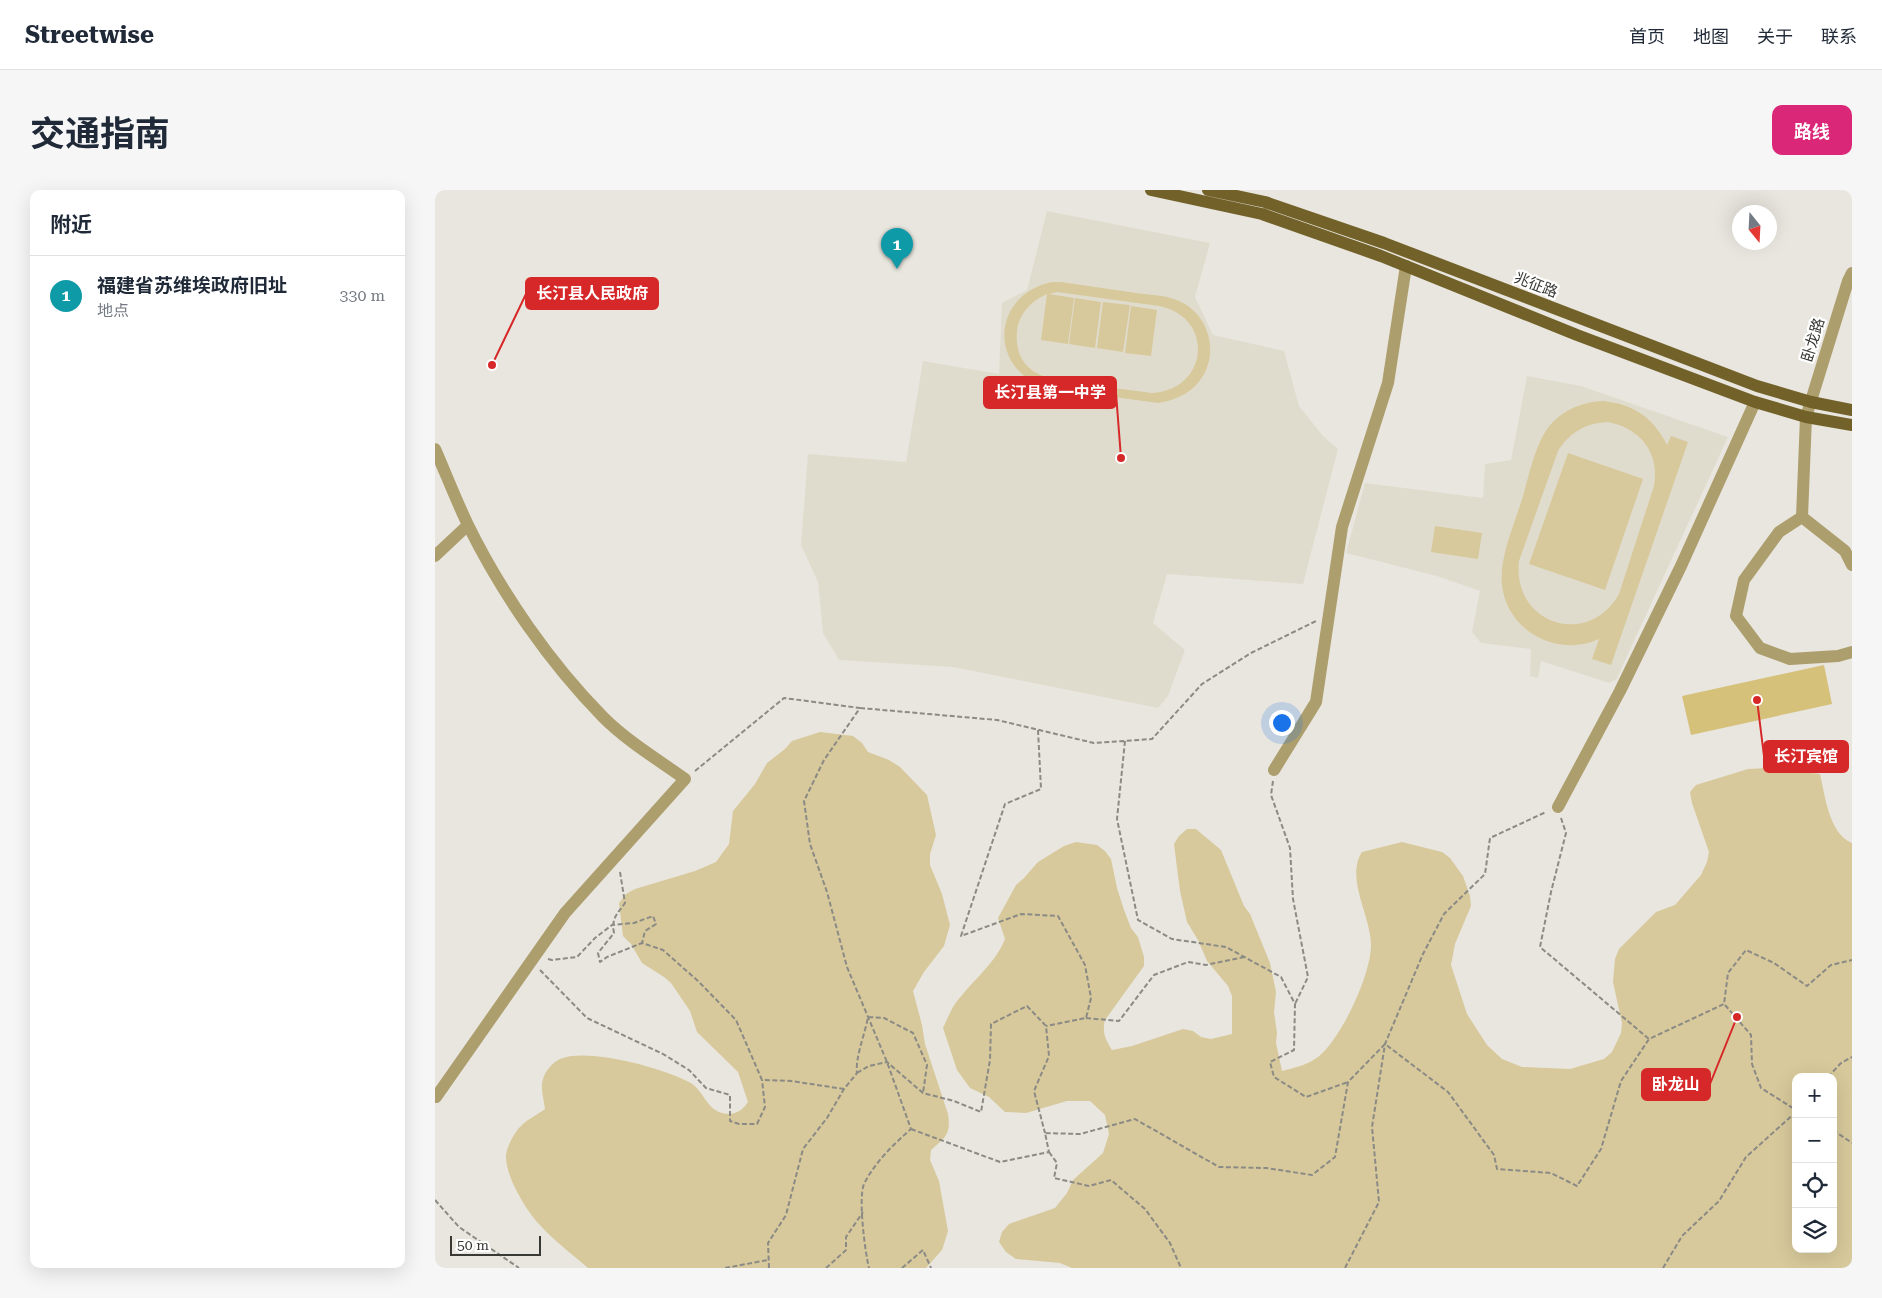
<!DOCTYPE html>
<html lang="zh">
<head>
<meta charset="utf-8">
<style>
  body { margin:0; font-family:"Roboto Serif","Noto Sans SC",serif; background:#f6f6f7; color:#1f2937 }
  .controls { position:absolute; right:15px; bottom:15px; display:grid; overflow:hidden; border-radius:10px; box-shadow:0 5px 20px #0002 }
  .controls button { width:45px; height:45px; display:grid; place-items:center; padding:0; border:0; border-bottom:1px solid #e0e1e3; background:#fff; color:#1f2937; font:25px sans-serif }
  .compass { position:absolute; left:1297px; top:15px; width:45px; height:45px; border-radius:50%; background:#fff; box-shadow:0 5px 20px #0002; rotate:162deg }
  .scale { position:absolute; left:15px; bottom:12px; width:91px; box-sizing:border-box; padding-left:5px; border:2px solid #383834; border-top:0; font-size:14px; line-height:18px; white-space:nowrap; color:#383834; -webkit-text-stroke:4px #fff; paint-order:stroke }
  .you { position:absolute; left:846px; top:532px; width:18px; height:18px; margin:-12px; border:4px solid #fff; border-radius:50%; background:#1a73e8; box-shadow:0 0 0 8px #1a73e833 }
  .badge { display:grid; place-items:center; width:32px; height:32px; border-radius:50%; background:#db2777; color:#fff; font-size:16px; font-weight:700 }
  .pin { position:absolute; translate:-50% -41px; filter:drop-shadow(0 1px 2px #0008) }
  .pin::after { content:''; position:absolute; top:26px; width:18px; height:15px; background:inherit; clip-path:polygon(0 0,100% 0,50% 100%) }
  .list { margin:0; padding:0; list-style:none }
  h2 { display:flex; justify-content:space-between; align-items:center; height:65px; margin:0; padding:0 20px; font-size:21px }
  h2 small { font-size:16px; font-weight:400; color:#747a83 }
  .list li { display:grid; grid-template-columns:32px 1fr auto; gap:15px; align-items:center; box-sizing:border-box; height:80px; padding:0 20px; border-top:1px solid #e0e1e3 }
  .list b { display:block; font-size:19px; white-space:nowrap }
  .list p { margin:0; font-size:16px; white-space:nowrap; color:#747a83 }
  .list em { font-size:16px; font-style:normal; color:#747a83 }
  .icon { flex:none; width:28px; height:28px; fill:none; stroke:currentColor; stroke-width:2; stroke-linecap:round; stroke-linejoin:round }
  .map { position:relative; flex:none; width:1417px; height:1078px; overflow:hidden; border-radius:10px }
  header { display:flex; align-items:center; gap:30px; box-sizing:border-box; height:70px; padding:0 25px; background:#fff; border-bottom:1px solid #e0e1e3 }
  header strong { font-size:24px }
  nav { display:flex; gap:28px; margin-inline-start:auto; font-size:18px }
  .intro { display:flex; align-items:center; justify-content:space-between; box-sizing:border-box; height:120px; padding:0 30px }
  h1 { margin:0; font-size:35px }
  .button { padding:12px 22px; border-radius:10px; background:#db2777; color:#fff; font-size:18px; font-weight:700 }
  main { display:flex; gap:30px; padding:0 30px }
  aside { flex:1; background:#fff; border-radius:10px; box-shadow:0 5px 20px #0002 }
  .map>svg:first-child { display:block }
  .built { fill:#e0dccd }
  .green { fill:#d7c99b; fill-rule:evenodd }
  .building { fill:#d6c17b }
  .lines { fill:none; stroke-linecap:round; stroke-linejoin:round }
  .path { stroke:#8b8a85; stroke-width:2; stroke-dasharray:5 2.5; stroke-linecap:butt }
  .minor { stroke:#ad9e6d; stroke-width:12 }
  .major { stroke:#72622a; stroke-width:12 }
  .labels { text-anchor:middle; stroke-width:4.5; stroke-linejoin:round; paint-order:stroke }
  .street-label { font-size:15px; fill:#383834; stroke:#fff }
  .leader { fill:none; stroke:#d62828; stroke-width:2 }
  .callout-dot { fill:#d62828; stroke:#fff; stroke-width:2 }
  .callout { fill:#d62828; stroke:#d62828; stroke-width:2 }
  .callout-label { font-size:16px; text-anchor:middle; font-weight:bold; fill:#fff }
</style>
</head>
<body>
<header>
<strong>Streetwise</strong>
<nav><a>首页</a><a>地图</a><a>关于</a><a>联系</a></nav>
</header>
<div class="intro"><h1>交通指南</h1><a class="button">路线</a></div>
<main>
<aside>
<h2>附近<small></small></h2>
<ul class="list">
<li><span class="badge" style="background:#0f9aa8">1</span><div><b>福建省苏维埃政府旧址</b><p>地点</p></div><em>330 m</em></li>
</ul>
</aside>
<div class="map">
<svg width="1417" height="1078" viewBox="0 0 1417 1078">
  <rect width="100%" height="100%" fill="#e9e6df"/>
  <path class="built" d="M612,21L775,53L760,107L778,145L849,161L864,216L888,246L903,259L868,394L732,384L718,433L750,460L733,506L723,518L518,477L404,470L388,443L383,392L366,355L373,264L471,272L488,171L564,184L567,113L592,100Z
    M1092,186L1146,196L1293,247L1181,490L1174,493L1106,471L1103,488L1095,486L1096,459L1046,453L1037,442L1045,401L1002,386L911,363L930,293L1048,308L1050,274L1076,270Z"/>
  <path class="green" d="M617,92H626C651,96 676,99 701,103C716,105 733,105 746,112C771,124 782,155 771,180C762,200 744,210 723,213L614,198C553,182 555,105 617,92ZM622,102L724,116C780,127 774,200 717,203C697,200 676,198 656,195C622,191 578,189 582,141C584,124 596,111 612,104L606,150L633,154L639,108L614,104Z
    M640,108L666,112L660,158L634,154Z
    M668,112L695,115L688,162L662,158Z
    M696,116L722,120L716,166L690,163Z
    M1168,211C1198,214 1219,228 1232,255L1236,246L1253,252L1176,475L1157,469L1164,449C1122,468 1072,441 1067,395C1064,367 1080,333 1088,306C1093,289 1097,269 1105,252C1108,245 1112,238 1117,233C1131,218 1149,212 1168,211ZM1173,232C1206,238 1225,264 1219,296L1184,404C1153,459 1077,434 1084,371L1123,261C1135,242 1151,233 1173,232Z
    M1133,263L1208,289L1170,400L1094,374Z
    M1000,336L1047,343L1043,369L996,362Z
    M385,542L418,546L427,553L433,562L454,570L465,577L492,605L501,645L495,664V675L507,704L515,735L509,756L489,782L478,801L487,835L490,854L513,924C516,944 511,947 496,960L495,970L504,991L513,1041L507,1060L491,1078H153C137,1064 118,1050 104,1034C90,1019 70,985 71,965C72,957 79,943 85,937C91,930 102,925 110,919C109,910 105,898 108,889C110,881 118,872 125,869C152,857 228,878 254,892C268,899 271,919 287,923C299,926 307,921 313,912L303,882L262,842L255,821L236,793L229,787L207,773L196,754L188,746L184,713L191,704L200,699L260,681L281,672L294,654L298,621L320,594L332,573L350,559L357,551Z
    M1334,578L1385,584C1390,605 1394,644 1417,653V1078H637L625,1073L581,1069L571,1062L564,1052L567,1042L574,1034L620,1018L632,1003L638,990L668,963L674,944L670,925L655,911H632L591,923L570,922L554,907L535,898L522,880L508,838C511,832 514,824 518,817C534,793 559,776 570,749L563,728L581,695L589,688L603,672L629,656L641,652L662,655L670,661L676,669L682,698L689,720L696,738L703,747L709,767V776L670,830C667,842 670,849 677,860L697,856L748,839L758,841L766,847L776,849L797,844V806L793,796L772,771L763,750L752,732L745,701L739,654L744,646L752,639H761L786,660L809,716L815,724L835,773L841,802L839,822L842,843L841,853L847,881C859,878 872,875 883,867C906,849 936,785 936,755C936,726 910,688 927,662L967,652L1007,662L1015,668L1028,686L1035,706L1036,716L1020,754L1016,775L1032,824L1052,855L1067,869L1087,877L1135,879L1169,869L1177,862L1186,843L1187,833L1178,792L1180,769L1184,759L1221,722L1240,715L1266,685L1272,672L1274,662L1257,613L1255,602L1261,595L1313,579ZM1361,887H1398V1059H1361Z"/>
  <path class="building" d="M1389,475L1397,514L1256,545L1247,506Z"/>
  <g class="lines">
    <path class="path" d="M425,518L562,530L659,553L717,549L767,494L816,463L881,431
      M603,540L606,599L570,614L526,746L586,724L623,726L650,775L656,808L651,828L611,836
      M690,551L682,629L703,730L737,749L791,757L846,787L860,814L859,860L835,872L839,887L871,907L913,892
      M260,581L349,508L425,518L389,570L369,611L375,654L392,702L412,777L452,872L476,939C458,955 440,972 429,994C423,1008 430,1062 434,1078
      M838,591L836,605L855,658L858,709L873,787L860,814
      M1126,628L1131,643L1116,702L1105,757L1214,849
      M185,682L190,713C182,724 176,729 179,743L163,763L165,772L172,767L207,753L228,760L263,791L301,830L327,890L356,891L409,899
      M113,769L117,770L142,767L160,748L177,735L199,733L218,726L221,734L210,741L207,753
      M105,780L152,828L228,864L254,880L271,898L295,905V931L304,934H322L330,917L327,890
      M1290,815L1316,845L1317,874L1326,898L1361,920
      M651,828L684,831L719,785L753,772L771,775L809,767
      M422,883L434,876L452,872L488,903L519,911L546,922L555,870L556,834L592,816L611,836L614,866L599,901L610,943
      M1393,887L1406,873L1417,867
      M476,939L565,972L614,962L610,943L645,944L700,929L784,977L831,978L877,985L900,967L913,892L950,854L1013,902L1059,965L1062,979L1116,983L1142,996L1166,959L1186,891L1214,849L1289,814L1293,783L1311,760L1339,773L1372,796L1396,775L1417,770
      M1398,940L1417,953
      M614,962L622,973L619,988L654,996L676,990L710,1019L735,1053L746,1078
      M0,1010L24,1037L84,1078
      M290,1078L333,1070
      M334,1078L333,1053L351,1025L368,959L392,928L409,899L422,883C420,868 430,844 433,827L449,828L478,843L492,875L488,903
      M391,1078L411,1060V1047L428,1022
      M467,1078L488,1060L496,1078
      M910,1078L944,1012L937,937L950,854L988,764L1009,724L1050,684L1055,648L1111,622
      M1228,1078L1247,1046L1284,1011L1311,967L1361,922"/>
    <path class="minor" d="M0,259C11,284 21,310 33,335C67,404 115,473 168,527C192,551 222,569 250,589L130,723L1,907
      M1367,327L1344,342L1309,390L1301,426L1325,458L1355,469L1403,466L1417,462
      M1367,327L1371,227L1413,91L1417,83
      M1367,327L1410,361L1417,375
      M0,366L33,335
      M839,580L881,512L907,337L953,193L971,76
      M1123,617L1185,501L1246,376L1320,212"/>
    <path class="major" d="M716,0L827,24L946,66L1142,145L1320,212L1371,227L1417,235
      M773,0L830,12L949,53L1322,196L1376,212L1417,220"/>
  </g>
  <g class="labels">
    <g class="street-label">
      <text transform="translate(1101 95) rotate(21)" y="5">兆征路</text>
      <text transform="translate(1378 150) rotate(-73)" y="5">卧龙路</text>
    </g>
  </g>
  <path class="leader" d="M57 175L91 104M686 268L681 203M1322 510L1329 566M1302 827L1275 894"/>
  <g class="callout-dot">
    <circle cx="57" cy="175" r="5"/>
    <circle cx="686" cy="268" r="5"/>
    <circle cx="1322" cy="510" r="5"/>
    <circle cx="1302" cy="827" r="5"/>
  </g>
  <g class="callout">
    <rect x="91" y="88" width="132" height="31" rx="5"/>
    <rect x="549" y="187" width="132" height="31" rx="5"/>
    <rect x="1329" y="551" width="84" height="31" rx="5"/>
    <rect x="1207" y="879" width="68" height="31" rx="5"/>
  </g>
  <g class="callout-label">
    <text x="157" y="109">长汀县人民政府</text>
    <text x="615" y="208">长汀县第一中学</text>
    <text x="1371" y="572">长汀宾馆</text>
    <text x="1241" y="900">卧龙山</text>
  </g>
</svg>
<div class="controls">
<button>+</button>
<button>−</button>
<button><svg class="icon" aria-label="locate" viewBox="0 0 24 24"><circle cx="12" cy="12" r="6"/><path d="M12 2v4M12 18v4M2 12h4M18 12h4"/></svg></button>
<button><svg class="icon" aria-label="layers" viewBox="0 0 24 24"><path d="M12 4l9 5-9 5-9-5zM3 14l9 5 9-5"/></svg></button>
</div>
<svg class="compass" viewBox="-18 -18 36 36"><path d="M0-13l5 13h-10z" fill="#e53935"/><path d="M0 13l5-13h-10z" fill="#747a83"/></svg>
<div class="scale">50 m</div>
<div class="you"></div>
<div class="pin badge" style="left:462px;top:79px;background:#0f9aa8">1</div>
</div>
</main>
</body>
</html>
